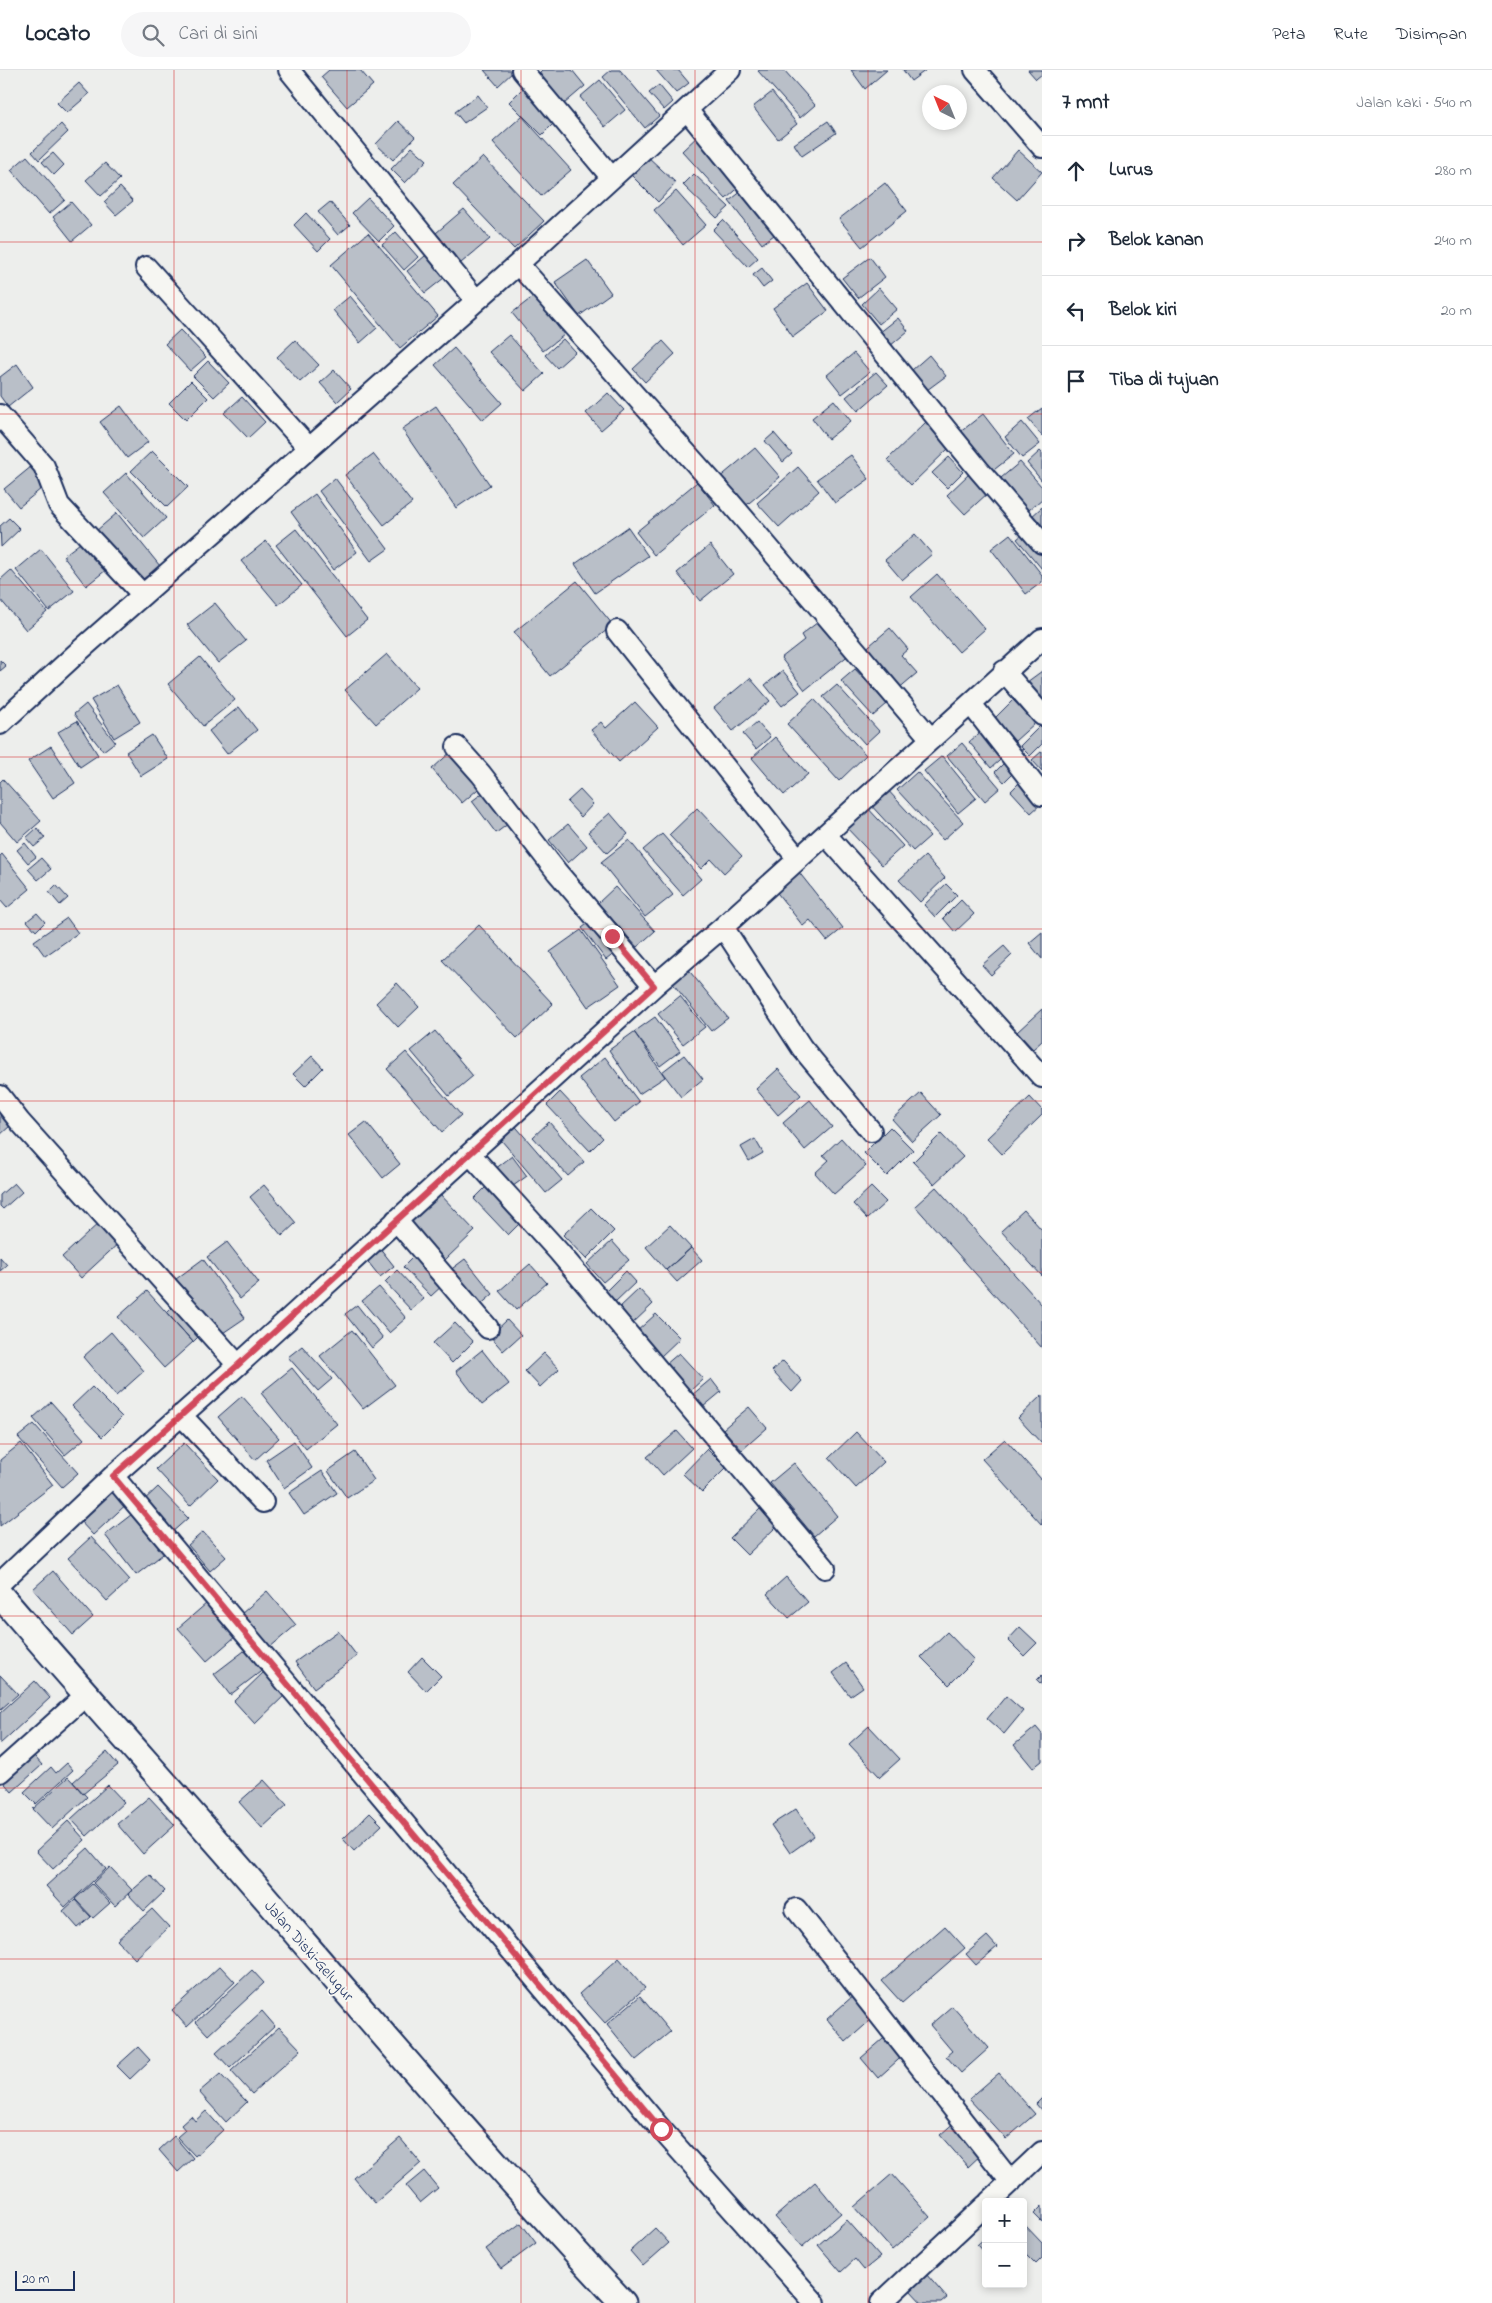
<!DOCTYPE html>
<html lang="id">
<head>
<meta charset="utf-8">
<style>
  body { margin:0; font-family:"Indie Flower",sans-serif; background:#f6f6f7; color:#1f2937 }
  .controls { position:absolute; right:15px; bottom:15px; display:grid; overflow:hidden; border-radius:5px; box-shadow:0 2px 8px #0003 }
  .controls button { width:45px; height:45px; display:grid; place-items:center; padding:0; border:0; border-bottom:1px solid #e0e1e3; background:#fff; color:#1f2937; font:25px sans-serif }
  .compass { position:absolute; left:922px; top:15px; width:45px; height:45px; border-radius:50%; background:#fff; box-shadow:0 2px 8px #0003; rotate:317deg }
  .scale { position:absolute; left:15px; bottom:12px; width:60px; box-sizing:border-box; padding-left:5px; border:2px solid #1b2f5e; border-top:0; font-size:14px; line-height:18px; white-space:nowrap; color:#1b2f5e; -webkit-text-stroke:4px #f6f6f2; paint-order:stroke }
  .stop { position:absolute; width:15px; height:15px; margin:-11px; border:4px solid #d1495b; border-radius:50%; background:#fff }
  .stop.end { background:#d1495b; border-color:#fff; box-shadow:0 1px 5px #0008 }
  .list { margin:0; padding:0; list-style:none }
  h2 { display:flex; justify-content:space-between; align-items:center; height:65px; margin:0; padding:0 20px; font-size:21px }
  h2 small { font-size:16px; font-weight:400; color:#747a83 }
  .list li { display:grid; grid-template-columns:32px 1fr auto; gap:15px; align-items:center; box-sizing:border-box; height:70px; padding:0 20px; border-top:1px solid #e0e1e3 }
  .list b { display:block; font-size:19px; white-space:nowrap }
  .list em { font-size:16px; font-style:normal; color:#747a83 }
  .icon { flex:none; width:28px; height:28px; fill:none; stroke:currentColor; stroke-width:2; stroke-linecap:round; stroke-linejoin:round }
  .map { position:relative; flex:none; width:1042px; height:2233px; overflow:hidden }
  header { display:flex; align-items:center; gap:30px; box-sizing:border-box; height:70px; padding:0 25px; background:#fff; border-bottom:1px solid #e0e1e3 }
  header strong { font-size:24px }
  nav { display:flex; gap:28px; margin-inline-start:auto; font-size:18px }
  .search { width:350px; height:45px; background:#f6f6f7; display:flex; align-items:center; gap:12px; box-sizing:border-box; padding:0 18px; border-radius:28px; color:#747a83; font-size:19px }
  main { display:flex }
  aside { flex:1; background:#fff }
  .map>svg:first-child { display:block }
  .building { fill:#b9bfc8; stroke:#1b2f5e }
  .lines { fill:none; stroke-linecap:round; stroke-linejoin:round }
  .minor-casing { stroke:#1b2f5e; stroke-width:24 }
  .major-casing { stroke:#1b2f5e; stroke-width:29 }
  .minor { stroke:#f6f6f2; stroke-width:20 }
  .major { stroke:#f6f6f2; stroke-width:25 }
  .route { stroke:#d1495b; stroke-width:6 }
  .grid { fill:none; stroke:#d62828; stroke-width:1; stroke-opacity:0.55 }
  .labels { text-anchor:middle; stroke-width:4; stroke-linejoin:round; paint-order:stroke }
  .street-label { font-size:16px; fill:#1b2f5e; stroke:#f6f6f2 }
</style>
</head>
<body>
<header>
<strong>Locato</strong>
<div class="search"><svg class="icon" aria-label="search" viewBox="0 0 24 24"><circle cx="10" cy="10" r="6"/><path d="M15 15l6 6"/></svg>Cari di sini</div>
<nav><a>Peta</a><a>Rute</a><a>Disimpan</a></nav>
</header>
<main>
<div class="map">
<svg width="1042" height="2233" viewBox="0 0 1042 2233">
  <rect width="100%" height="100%" fill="#edeeec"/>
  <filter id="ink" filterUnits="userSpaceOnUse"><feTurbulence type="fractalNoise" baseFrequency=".02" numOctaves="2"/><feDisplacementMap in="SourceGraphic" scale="10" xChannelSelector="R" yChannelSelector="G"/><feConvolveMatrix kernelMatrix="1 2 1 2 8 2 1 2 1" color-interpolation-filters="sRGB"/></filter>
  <g filter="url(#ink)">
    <path class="building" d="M329,0H360L373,15L347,37L321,7Z
      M484,0H515L498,16Z
      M542,0H572L585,16L564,34L538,4Z
      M611,0H620L659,46L645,58L603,7Z
      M656,0H678L689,13L676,23Z
      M760,0H784L815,35L800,48L758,1Z
      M851,0H887L865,19Z
      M903,0H926L911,11Z
      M1028,0H1042V4L1036,9Z
      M600,10L625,40L605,57L580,27Z
      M79,13L89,24L67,43L57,33Z
      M527,14L560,47L542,65L509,32Z
      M659,15L673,32L664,40L649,23Z
      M772,22L797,54L778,69L753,37Z
      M478,25L487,37L464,53L455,42Z
      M522,46L571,100L541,126L493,72Z
      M398,51L415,67L393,90L376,74Z
      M828,51L836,63L802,86L794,74Z
      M61,54L68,62L39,90L32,82Z
      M701,63L745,112L726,129L682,81Z
      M412,77L427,90L405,113L391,99Z
      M1018,80L1042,102L1017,130L993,108Z
      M53,83L64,95L54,105L42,92Z
      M646,85L676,113L658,132L629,103Z
      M27,86L65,130L49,144L11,100Z
      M483,87L544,151L514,179L453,115Z
      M105,93L120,109L101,126L86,110Z
      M694,104L729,137L717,148L683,115Z
      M885,113L907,141L862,177L839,149Z
      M120,117L133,131L116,145L104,132Z
      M746,118L778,162L762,174L729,131Z
      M676,121L706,155L683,175L654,140Z
      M368,128L394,156L379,171L352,143Z
      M71,132L91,155L72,171L53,147Z
      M330,132L350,155L338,165L318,142Z
      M464,139L490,169L461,193L436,163Z
      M306,143L330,169L318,181L294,155Z
      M723,150L758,188L748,197L713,160Z
      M396,162L418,187L404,200L382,175Z
      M368,163L438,246L400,278L331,195Z
      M431,181L449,204L425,223L407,201Z
      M870,187L885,207L858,228L842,208Z
      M587,190L611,223L579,246L555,212Z
      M762,198L772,211L763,218L753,205Z
      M807,213L828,241L793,267L773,238Z
      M879,218L897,239L879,254L862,234Z
      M350,226L377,258L360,273L333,240Z
      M534,226L564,265L543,281L512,243Z
      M898,248L908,261L890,276L879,263Z
      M180,260L206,287L190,301L165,274Z
      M509,265L544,304L525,321L489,282Z
      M563,269L575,282L557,298L545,285Z
      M295,270L319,295L300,312L277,287Z
      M663,271L675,284L645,312L633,299Z
      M454,278L502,333L483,350L435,295Z
      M854,283L870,302L842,324L827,305Z
      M929,285L946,306L927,320L912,300Z
      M208,291L229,313L214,327L193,306Z
      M17,294L33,317L8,337L0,326V307Z
      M334,300L351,319L337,332L320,313Z
      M876,302L888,315L858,341L846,327Z
      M191,311L208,328L186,350L169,333Z
      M608,323L624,340L601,360L586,343Z
      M242,327L265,352L248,368L224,343Z
      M834,330L851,351L828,369L812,348Z
      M121,336L148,372L127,388L100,352Z
      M436,336L490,415L456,438L402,359Z
      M1042,338V366L1028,349Z
      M983,344L1014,384L990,403L959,363Z
      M926,352L950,377L911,415L887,390Z
      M1022,352L1040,374L1022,388L1005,367Z
      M774,363L792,384L783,392L765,371Z
      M755,378L780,407L743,438L718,409Z
      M152,381L188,417L167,437L131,401Z
      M1040,381L1042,383V411L1027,393Z
      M373,384L412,433L384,455L345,405Z
      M851,385L869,409L835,433L817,409Z
      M949,387L963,402L947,418L932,403Z
      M1020,392L1042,417V429L1023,445L995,413Z
      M32,396L47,414L19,437L4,419Z
      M798,397L819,421L779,457L757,433Z
      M126,403L166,448L144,468L104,423Z
      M970,403L988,423L965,444L947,425Z
      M335,408L388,479L371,491L319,421Z
      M697,412L715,435L654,485L636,462Z
      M315,424L357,482L333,500L291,442Z
      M1042,437V461L1030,448Z
      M117,443L160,496L138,513L96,461Z
      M9,448L20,459L1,477L0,456Z
      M628,457L648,486L595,523L575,494Z
      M296,459L367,550L347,566L276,475Z
      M1028,460L1042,477V499L1017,469Z
      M915,464L932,484L902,510L885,490Z
      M1010,464L1042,505V512L1026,524L991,479Z
      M88,467L111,496L86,516L63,486Z
      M266,471L302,515L278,535L241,491Z
      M710,475L733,504L700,531L677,503Z
      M41,479L74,521L49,541L16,500Z
      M11,500L47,542L26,560L0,529V510Z
      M937,504L985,559L959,582L911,527Z
      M577,511L613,555L550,606L514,562Z
      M215,533L246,571L218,593L187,555Z
      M822,549L850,584L805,620L781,588L804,570L801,565Z
      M890,558L908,579L901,585L917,603L897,620L863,581Z
      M387,584L417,618L376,654L345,620Z
      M200,587L235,630L203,656L168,614Z
      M0,590L6,596L0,601Z
      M855,599L887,634L873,646L841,611Z
      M783,601L800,622L782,636L765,615Z
      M1042,601V630L1027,612Z
      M750,608L770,631L733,661L714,638Z
      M117,615L140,652L114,668L91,630Z
      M837,615L879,661L865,674L823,627Z
      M814,629L866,685L839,711L787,654Z
      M1013,630L1035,653L1015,671L994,649Z
      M635,632L658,657L619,692L591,660L601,652L606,658Z
      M86,634L115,672L103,681L74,644Z
      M239,637L257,660L227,684L209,661Z
      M77,651L98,685L80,697L58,662Z
      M757,652L770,667L756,679L743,664Z
      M1040,656L1042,659V674L1030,686L1020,676Z
      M984,659L1006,685L991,698L969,672Z
      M152,665L168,689L141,706L126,682Z
      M775,667L808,704L784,725L752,688Z
      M962,673L1000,718L985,731L947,686Z
      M51,676L75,713L53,728L28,691Z
      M454,679L485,713L462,733L432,699Z
      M1042,681V701L1032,690Z
      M942,686L976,728L958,743L924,701Z
      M1008,689L1017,699L1004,712L995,702Z
      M917,702L963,752L943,770L897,720Z
      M3,709L41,751L17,772L0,752V712Z
      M1022,710L1042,733L1031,743L1011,721Z
      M885,717L930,766L913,781L868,732Z
      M580,720L593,734L581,747L567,732Z
      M484,722L508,754L496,763L472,731Z
      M865,735L903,776L882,795L844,755Z
      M697,738L742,786L724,803L711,789L701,799L669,765Z
      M610,743L628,764L607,783L588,762Z
      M568,754L587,776L568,793L549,770Z
      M37,758L45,768L34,777L26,768Z
      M662,764L701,809L683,825L643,780Z
      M629,770L673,825L645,847L601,792Z
      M25,773L36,787L28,793L17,780Z
      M2,784L30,819L7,838L0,830V786Z
      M925,786L945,808L920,832L899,810Z
      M41,788L51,799L38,810L28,799Z
      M794,796L843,858L827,871L810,850L803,856L771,815Z
      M946,814L957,825L935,847L924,835Z
      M56,815L68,828L60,835L49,822Z
      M615,817L655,861L637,877L598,833Z
      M961,830L974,844L955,862L943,848Z
      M37,843L45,852L36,861L27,851Z
      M67,848L78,863L45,886L34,871Z
      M595,848L619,880L606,890L582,858Z
      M479,855L553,934L517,968L442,890Z
      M581,860L620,915L588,937L550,882Z
      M1042,862V889L1029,873Z
      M1004,876L1012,885L991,905L982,895Z
      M686,897L728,948L711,961L670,910Z
      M397,913L419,937L398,957L376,933Z
      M680,926L705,957L683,974L658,944Z
      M1042,939V971L1033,979L1017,962Z
      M655,947L680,981L660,996L634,962Z
      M435,961L473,1006L449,1026L411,981Z
      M634,962L665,1007L639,1024L609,980Z
      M406,982L461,1045L442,1062L387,999Z
      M684,985L703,1009L681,1027L662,1002Z
      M312,986L323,998L305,1016L293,1004Z
      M605,987L639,1032L614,1052L579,1008Z
      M778,999L801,1025L778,1045L756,1019Z
      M560,1022L603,1068L590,1081L547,1035Z
      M921,1023L941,1045L912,1071L892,1049Z
      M1030,1027L1042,1040V1045L1002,1084L987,1068Z
      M810,1030L832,1057L805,1080L783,1053Z
      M0,1045L10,1056L0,1065Z
      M511,1051L562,1110L546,1123L496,1064Z
      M366,1052L400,1094L383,1108L349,1065Z
      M549,1052L584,1092L568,1106L533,1067Z
      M890,1057L913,1080L887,1106L864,1083Z
      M941,1064L963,1087L934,1114L913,1092Z
      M841,1068L866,1096L834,1124L815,1103L829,1090L823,1085Z
      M755,1069L763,1083L749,1091L741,1077Z
      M512,1086L527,1106L509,1119L495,1099Z
      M14,1113L22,1122L3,1139L0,1136V1125Z
      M490,1113L524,1149L508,1165L474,1129Z
      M264,1115L296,1153L282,1166L250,1127Z
      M871,1117L886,1132L867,1149L853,1134Z
      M936,1117L1042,1235V1278L915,1136Z
      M438,1122L475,1161L445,1190L408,1150Z
      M591,1138L614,1161L586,1189L563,1165Z
      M1024,1140L1042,1160V1206L1001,1161Z
      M101,1151L121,1171L81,1208L62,1187Z
      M670,1155L691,1178L666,1200L646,1177Z
      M612,1171L629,1190L603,1212L587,1194Z
      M227,1172L259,1213L240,1229L207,1187Z
      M379,1177L394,1196L380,1207L365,1188Z
      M691,1178L702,1190L677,1212L666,1200Z
      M416,1184L444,1214L431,1226L403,1197Z
      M0,1187L7,1195L0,1201Z
      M203,1189L245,1248L217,1267L176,1209Z
      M465,1189L493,1224L478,1237L449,1201Z
      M530,1194L547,1213L516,1240L499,1221Z
      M397,1200L424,1229L411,1240L385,1212Z
      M626,1201L636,1212L614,1233L604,1223Z
      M379,1217L406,1248L389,1263L362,1231Z
      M639,1219L653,1234L632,1254L618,1239Z
      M147,1221L193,1272L164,1298L118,1247Z
      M178,1232L204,1261L193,1272L167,1243Z
      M357,1235L383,1268L372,1278L345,1244Z
      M656,1244L680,1268L660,1287L636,1262Z
      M507,1250L521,1265L503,1281L490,1266Z
      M455,1253L473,1272L452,1293L433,1273Z
      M352,1260L395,1315L363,1339L320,1286Z
      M111,1262L144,1301L116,1326L83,1287Z
      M302,1276L332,1309L318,1321L288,1287Z
      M482,1280L509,1314L482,1335L456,1301Z
      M544,1283L559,1299L540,1317L525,1301Z
      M679,1283L703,1309L689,1322L665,1295Z
      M783,1291L802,1311L792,1322L772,1301Z
      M292,1298L337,1354L306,1379L261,1323Z
      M711,1309L721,1322L703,1337L692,1325Z
      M92,1317L122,1347L102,1367L72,1336Z
      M1042,1325V1374L1018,1348Z
      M242,1326L279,1368L255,1390L218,1347Z
      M51,1332L84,1369L65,1385L33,1348Z
      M749,1337L767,1358L742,1380L723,1359Z
      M34,1354L78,1403L62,1417L18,1367Z
      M677,1361L692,1378L663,1405L647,1387Z
      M856,1362L884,1392L856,1418L829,1388Z
      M1005,1369L1042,1410V1455L982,1389Z
      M294,1371L312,1398L284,1418L266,1390Z
      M21,1373L53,1415L0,1456V1390Z
      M184,1373L218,1409L190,1436L156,1399Z
      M707,1379L726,1398L702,1422L683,1404Z
      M355,1382L374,1410L347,1428L328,1401Z
      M794,1393L837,1446L814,1466L770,1413Z
      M322,1401L337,1423L304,1445L289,1423Z
      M115,1415L130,1431L93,1465L79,1450Z
      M158,1417L188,1448L170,1464L141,1433Z
      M760,1439L776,1457L747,1485L730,1468Z
      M136,1441L167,1481L136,1505L105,1465Z
      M203,1462L226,1487L210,1501L188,1475Z
      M91,1467L130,1510L107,1531L68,1488Z
      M53,1501L93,1547L73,1565L33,1519Z
      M786,1507L808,1532L789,1548L767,1524Z
      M267,1521L296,1555L269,1578L240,1545Z
      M207,1533L236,1566L207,1591L178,1558Z
      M1020,1557L1037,1573L1024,1586L1008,1570Z
      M338,1561L357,1586L314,1618L295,1592Z
      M947,1562L974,1590L949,1615L921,1587Z
      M248,1578L264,1599L230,1625L214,1604Z
      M422,1587L441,1606L426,1621L408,1602Z
      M846,1593L863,1617L850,1626L833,1603Z
      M266,1600L288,1622L255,1654L234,1631Z
      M0,1605L18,1624L0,1640Z
      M1042,1605V1615L1037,1610Z
      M35,1611L50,1628L0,1674V1643Z
      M1006,1626L1023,1641L1004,1664L987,1649Z
      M869,1656L900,1689L880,1707L849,1674Z
      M1036,1657L1042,1664V1691L1033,1698L1014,1675Z
      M28,1679L42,1695L12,1722L0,1708Z
      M107,1682L118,1695L83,1724L73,1712Z
      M67,1693L73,1700L36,1734L24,1722L51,1697L56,1703Z
      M68,1707L87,1727L52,1759L33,1739Z
      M264,1710L287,1735L262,1758L239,1732Z
      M108,1715L124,1732L87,1766L71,1749Z
      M149,1727L175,1755L143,1784L117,1754Z
      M796,1739L814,1766L790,1783L771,1755Z
      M370,1743L382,1755L354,1781L343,1769Z
      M68,1751L85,1770L53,1799L36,1781Z
      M88,1778L106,1799L65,1837L46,1816Z
      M110,1797L132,1820L115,1836L93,1813Z
      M150,1805L165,1821L144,1841L128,1824Z
      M92,1814L110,1833L93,1848L75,1829Z
      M75,1830L91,1847L78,1858L63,1841Z
      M152,1839L169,1857L135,1889L117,1870Z
      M945,1856L965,1878L902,1933L882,1911Z
      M987,1866L997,1877L976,1895L966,1884Z
      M619,1888L645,1918L605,1953L579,1924Z
      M220,1896L235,1912L187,1957L172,1940Z
      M252,1900L264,1913L208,1965L196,1952Z
      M854,1925L874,1947L846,1972L827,1949Z
      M640,1926L670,1962L636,1990L607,1954Z
      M952,1936L989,1978L961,2003L946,1986L952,1981L930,1955Z
      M262,1941L275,1956L230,1998L216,1983Z
      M279,1957L301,1980L252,2024L231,2001Z
      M890,1963L907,1982L878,2008L861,1988Z
      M138,1977L150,1990L130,2009L117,1996Z
      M999,2003L1035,2044L1006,2069L969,2029Z
      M220,2004L247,2032L226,2052L199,2022Z
      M1042,2028V2041L1036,2034Z
      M206,2041L223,2060L195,2086L177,2067L185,2060L181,2055L191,2046L195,2051Z
      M957,2050L985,2081L968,2097L940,2065Z
      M174,2066L193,2088L178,2102L159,2080Z
      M400,2068L421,2093L375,2133L354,2108Z
      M424,2101L438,2118L420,2133L406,2116Z
      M892,2104L930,2147L892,2180L854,2137Z
      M815,2112L841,2143L802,2177L775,2147Z
      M1042,2136V2152L1034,2144Z
      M847,2150L880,2187L864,2200L855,2189L841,2202L818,2175Z
      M521,2153L536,2173L501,2199L486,2179Z
      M1023,2153L1042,2173V2188L1036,2194L1023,2181Z
      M655,2158L669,2173L643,2196L630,2181Z
      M986,2167V2185L977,2175Z
      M926,2204L947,2228L941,2233H922L909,2219Z"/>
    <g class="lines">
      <g class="minor-casing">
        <path id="minor" d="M289,0L476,230
          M522,0L612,108
          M975,0L1042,77
          M687,40L979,400L1042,473
          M518,194L729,431L931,669
          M146,197L309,378
          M0,345L44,396L59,435L143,525
          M617,561L798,789
          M1004,601L1042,645
          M971,634L1042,725
          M0,654L76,584L518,194L730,0
          M457,677L481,704L557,802L654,916
          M826,765L1042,1007
          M723,857L802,978L871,1061
          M0,1026L20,1052L238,1295
          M470,1084L559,1182L825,1498
          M396,1150L488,1258
          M181,1345L263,1432
          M113,1406L661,2059L815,2233
          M0,1513L113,1406L238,1295L654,916L723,857L1042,569
          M0,1702L85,1626
          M796,1839L1011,2112
          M989,2132L1042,2082
          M881,2233L986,2135"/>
      </g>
      <g class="major-casing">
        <path id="major" d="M0,1525C80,1619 163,1710 244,1803C369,1948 493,2094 623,2233"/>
      </g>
      <use href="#minor" class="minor"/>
      <use href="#major" class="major"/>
    </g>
  </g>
  <g class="lines" filter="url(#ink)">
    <path class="route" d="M612,866L654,916L238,1295L113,1406L661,2059"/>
  </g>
  <path class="grid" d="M174,0V2233M347,0V2233M521,0V2233M695,0V2233M868,0V2233M0,172H1042M0,344H1042M0,515H1042M0,687H1042M0,859H1042M0,1031H1042M0,1202H1042M0,1374H1042M0,1546H1042M0,1718H1042M0,1889H1042M0,2061H1042"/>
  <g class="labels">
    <g class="street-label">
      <text transform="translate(310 1880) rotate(49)" y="6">Jalan Diski–Gelugur</text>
    </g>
  </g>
</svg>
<div class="controls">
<button>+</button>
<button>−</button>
</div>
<svg class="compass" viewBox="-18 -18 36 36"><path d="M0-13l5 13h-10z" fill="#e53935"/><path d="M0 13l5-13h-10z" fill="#747a83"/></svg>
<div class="scale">20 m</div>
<div class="stop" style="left:661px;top:2059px"></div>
<div class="stop end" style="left:612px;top:866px"></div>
</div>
<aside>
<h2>7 mnt<small>Jalan kaki · 540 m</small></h2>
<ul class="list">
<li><svg class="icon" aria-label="ahead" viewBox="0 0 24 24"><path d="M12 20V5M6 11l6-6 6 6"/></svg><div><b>Lurus</b></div><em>280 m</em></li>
<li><svg class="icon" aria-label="right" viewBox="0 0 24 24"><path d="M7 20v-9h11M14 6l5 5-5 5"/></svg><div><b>Belok kanan</b></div><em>240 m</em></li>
<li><svg class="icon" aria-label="left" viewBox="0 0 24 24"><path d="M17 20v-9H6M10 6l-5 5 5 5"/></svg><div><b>Belok kiri</b></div><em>20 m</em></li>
<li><svg class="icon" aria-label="arrive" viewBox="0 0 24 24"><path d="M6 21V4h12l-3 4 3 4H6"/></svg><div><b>Tiba di tujuan</b></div></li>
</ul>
</aside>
</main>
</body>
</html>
